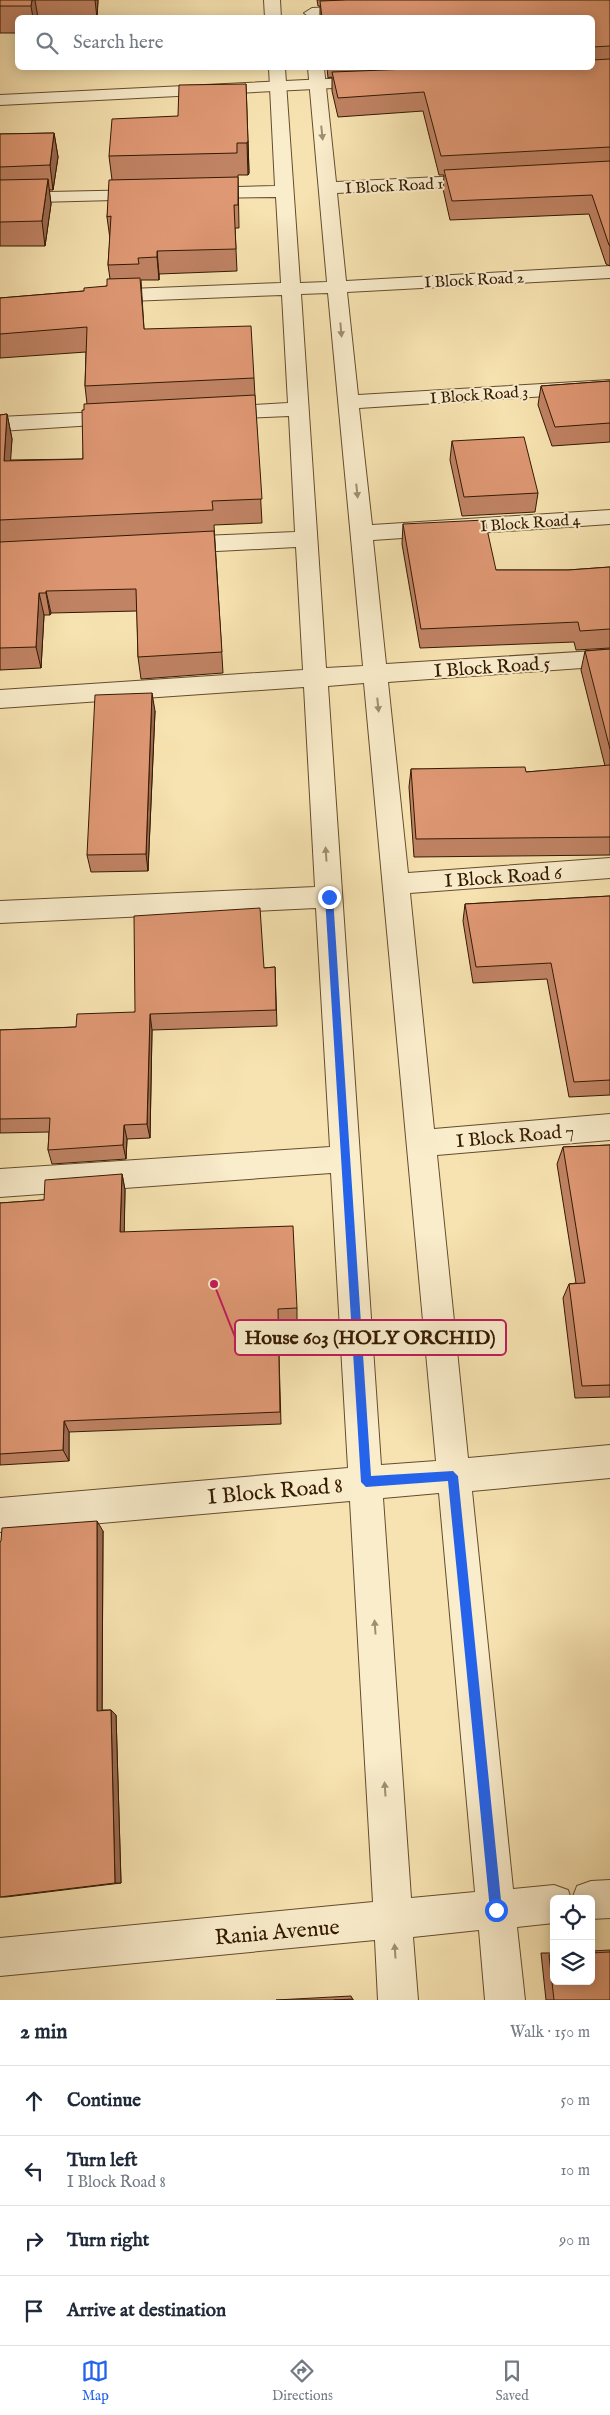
<!DOCTYPE html>
<html lang="en">
<head>
<meta charset="utf-8">
<style>
  body { margin:0; font-family:"IM FELL English",serif; background:#f6f6f7; color:#1f2937 }
  .controls { position:absolute; right:15px; bottom:15px; display:grid; overflow:hidden; border-radius:8px; box-shadow:0 2px 12px #0003 }
  .controls button { width:45px; height:45px; display:grid; place-items:center; padding:0; border:0; border-bottom:1px solid #e0e1e3; background:#fff; color:#1f2937; font:25px sans-serif }
  .stop { position:absolute; width:15px; height:15px; margin:-11px; border:4px solid #2563eb; border-radius:50%; background:#fff }
  .stop.end { background:#2563eb; border-color:#fff; box-shadow:0 1px 5px #0008 }
  .list { margin:0; padding:0; list-style:none }
  h2 { display:flex; justify-content:space-between; align-items:center; height:65px; margin:0; padding:0 20px; font-size:21px }
  h2 small { font-size:16px; font-weight:400; color:#747a83 }
  .list li { display:grid; grid-template-columns:32px 1fr auto; gap:15px; align-items:center; box-sizing:border-box; height:70px; padding:0 20px; border-top:1px solid #e0e1e3 }
  .list b { display:block; font-size:19px; white-space:nowrap }
  .list p { margin:0; font-size:16px; white-space:nowrap; color:#747a83 }
  .list em { font-size:16px; font-style:normal; color:#747a83 }
  .icon { flex:none; width:28px; height:28px; fill:none; stroke:currentColor; stroke-width:2; stroke-linecap:round; stroke-linejoin:round }
  .map { position:relative; flex:none; width:610px; height:2000px; overflow:hidden }
  .search { position:absolute; background:#fff; box-shadow:0 2px 12px #0003; left:15px; right:15px; top:15px; height:55px; display:flex; align-items:center; gap:12px; box-sizing:border-box; padding:0 18px; border-radius:8px; color:#747a83; font-size:19px }
  .sheet { height:345px; background:#fff }
  nav { display:flex; justify-content:space-around; align-items:center; box-sizing:border-box; height:70px; border-top:1px solid #e0e1e3; background:#fff; font-size:14px; color:#747a83 }
  nav a { display:grid; justify-items:center; gap:2px }
  nav .on { color:#2563eb }
  .map>svg:first-child { display:block }
  .lines { fill:none; stroke-linecap:round; stroke-linejoin:round }
  .minor-casing { stroke:#644c2e; stroke-width:2 }
  .tertiary-casing { stroke:#644c2e; stroke-width:2 }
  .minor { fill:#faedcc; fill-rule:evenodd }
  .tertiary { fill:#faedcc; fill-rule:evenodd }
  .wall { fill:#c08364; stroke:#331902 }
  .shaded-wall { fill:#9c6a51; stroke:#331902 }
  .building { fill:#df9874; stroke:#331902 }
  .oneway { fill:#a08e71 }
  .route { fill:#2563eb }
  .labels { text-anchor:middle; stroke-width:4; stroke-linejoin:round; paint-order:stroke }
  .far-street-label { font-size:16px; fill:#331902; stroke:#faedcc }
  .street-label { font-size:19px; fill:#331902; stroke:#faedcc }
  .near-street-label { font-size:22px; fill:#331902; stroke:#faedcc }
  .leader { fill:none; stroke:#c2185b; stroke-width:2 }
  .callout-dot { fill:#c2185b; stroke:#faedcc; stroke-width:2 }
  .callout { fill:#faedcc; stroke:#c2185b; stroke-width:2 }
  .callout-label { font-size:20px; text-anchor:middle; font-weight:bold; fill:#331902 }
</style>
</head>
<body>
<div class="map">
<svg width="610" height="2000" viewBox="0 0 610 2000">
  <rect width="100%" height="100%" fill="#f7e3b1"/>
  <filter id="stains"><feTurbulence type="fractalNoise" baseFrequency=".004" numOctaves="4"/><feColorMatrix values="0 0 0 0 .2 0 0 0 0 .09 0 0 0 0 .02 0 0 0 .5 -.17"/></filter>
  <radialGradient id="worn" r=".72"><stop offset=".6" stop-color="#630" stop-opacity="0"/><stop offset="1" stop-color="#630" stop-opacity=".3"/></radialGradient>
  <g class="lines">
    <g class="minor-casing">
      <path id="minor" d="M264,0H280L281,18H265Z
        M357,6L363,8L365,11L363,14L311,18L304,13L312,8Z
        M269,68H285L300,283L327,282L308,68H324L336,182L481,175L487,176L490,180L487,184L481,185L337,193L346,281L610,266V278L347,292L358,395L610,380V392L359,408L372,525L610,510V524L373,540L386,664L610,650V666L388,682L408,873L610,858V878L410,893L434,1129L610,1114V1140L437,1155L468,1458L610,1445V1478L472,1491L513,1889L554,1885L568,1890L571,1899H554V1923L517,1927L525,2000H485L479,1930L413,1937L418,2000H378L375,1940L0,1976V1938L373,1902L350,1501L0,1532V1498L348,1468L331,1173L0,1197V1169L330,1147L316,908L0,923V901L315,887L304,687L0,708V690L303,670L296,547L178,553L170,550L167,545L170,540L178,537L295,532L289,416L220,419L213,418L210,413L213,408L220,407L288,403L282,295L104,302L97,300L94,296L97,292L104,290L281,283L276,197L201,198L195,197L192,193L195,189L201,188L275,186ZM328,293L363,666L326,668L301,294ZM364,683L436,1461L381,1465L328,686ZM439,1493L475,1892L411,1898L383,1498Z
        M146,190L152,191L155,195L152,199L0,203V193Z
        M119,411L126,413L129,418L126,423L0,431V417Z
        M610,1880V1918L591,1919V1899H572L577,1886L591,1881Z"/>
    </g>
    <g class="tertiary-casing">
      <path id="tertiary" d="M368,77L374,78L376,82L374,86L0,105V95Z"/>
    </g>
    <use href="#minor" class="minor"/>
    <use href="#tertiary" class="tertiary"/>
  </g>
  <path class="wall" d="M0,0H98L97,18H18V33H0Z
    M317,0H610V266L606,264L589,214L450,220L443,189L444,175H439L423,111L338,117L332,91V77L328,78L327,68H592V18H320V6H318Z
    M246,84L249,173L248,175H238L239,228H235L237,271L159,274V280H141L144,329L254,378L262,523L214,525L223,673L141,679L138,657L137,611L51,613L50,615H44L41,668L0,670V415L7,414L12,439L10,460L83,459L84,410L87,404L85,386L86,352L0,358V298L84,291L107,286L110,279L108,265L110,239L107,217L112,180L109,156L178,116Z
    M54,133L58,157L53,190H49L51,204L45,246H0V134Z
    M610,381V442L552,446L538,405L541,386Z
    M452,441L538,493L535,512L462,516L450,460Z
    M403,524L496,570H568L610,567V648L576,650L574,642L420,648L402,544Z
    M610,649V855L414,857L409,787L411,769L526,772L605,766L581,670L585,651Z
    M155,711L148,871L91,872L87,855Z
    M610,896V1095L569,1097L547,979L473,983L463,921L465,904Z
    M275,967L277,1026L152,1030L150,1138L127,1139L126,1159L52,1164L48,1150L49,1132L0,1133V1030L76,1027L135,1012L264,968Z
    M610,1145V1397L575,1398L563,1298L569,1284L576,1283L557,1164L563,1147Z
    M122,1174L125,1190L124,1232L297,1308V1322H278L281,1424L69,1432V1461L0,1465V1203L44,1200Z
    M103,1531L102,1710H111L116,1715L121,1883L6,1897H0Z
    M610,1950V2000H546L541,1953H554V1981H591V1951Z
    M351,1996L353,2000H276Z"/>
  <path class="shaded-wall" d="M32,0H35L38,18H33L31,6Z
    M95,0H98L97,18Z
    M54,133L58,157L53,190L50,165Z
    M248,141L249,173L248,175L247,143Z
    M48,179L51,204L45,246L42,221Z
    M157,251L159,274V280L157,257Z
    M7,414L12,439L9,485L4,461Z
    M46,591L51,613L50,615L46,593Z
    M39,593L44,615L41,668L36,647Z
    M152,693L155,711L148,871L146,854Z
    M150,1014L152,1030L150,1138L147,1124Z
    M124,1125L127,1139L126,1159L123,1145Z
    M122,1174L125,1190L124,1247L120,1232Z
    M64,1421L69,1432V1461L63,1450Z
    M97,1521L103,1531L102,1716L97,1711Z
    M111,1710L116,1715L121,1883H115Z"/>
  <path class="building" d="M0,0H32L31,6H0Z
    M346,0H610V46L592,47V18H322L320,1Z
    M610,59V147L441,156L424,92L338,98L332,72L436,68H592V60Z
    M246,84L248,141L247,143H237V153L109,156L112,119L178,116L179,85Z
    M54,133L50,165L0,167V134Z
    M610,161V246L609,245L592,195L452,201L444,170Z
    M238,177V205H234L236,249L157,251V257L138,258L139,264L108,265L111,216L107,217L109,180Z
    M48,179L42,221L0,222V180Z
    M140,278L144,329L251,326L254,378L85,386L87,327L0,334V298L84,291V288L107,286V279Z
    M610,381V423L555,427L541,386Z
    M255,395L262,499L212,501L213,510L0,520V415L7,414L4,461L83,459L82,410H84V404Z
    M524,437L538,493L464,497L452,441Z
    M485,520L496,570H568L610,567V629L580,631L578,622L421,629L403,524Z
    M214,531L222,652L138,657L136,589L46,591V593H39L36,647L0,648V542Z
    M610,649V749L585,651Z
    M152,693L146,854L87,855L95,695Z
    M610,765V837L416,839L411,769L525,767L526,772Z
    M610,896V1080L574,1082L551,963L476,967L465,904Z
    M260,908L264,968L275,967L276,1010L150,1014L147,1124L124,1125L123,1145L48,1150L50,1118L0,1119V1030L76,1027L77,1014L135,1012L134,916Z
    M610,1145V1385L582,1386L569,1284L585,1283L563,1147Z
    M122,1174L120,1232L293,1226L297,1308L278,1309L280,1412L64,1421L63,1450L0,1454V1203L44,1200L45,1180Z
    M97,1521V1711L111,1710L115,1883L0,1897V1542L1,1541L2,1528Z
    M610,1952V2000H554L549,1955H554V1981H591V1953Z
    M353,1999V2000H334Z"/>
  <defs><path id="oneway-solid" d="M-6-.8H1V-3.2L6.5 0L1 3.2V.8H-6Z" transform="scale(1.25)"/></defs>
  <g class="oneway">
    <use href="#oneway-solid" transform="translate(322 133) rotate(84)"/>
    <use href="#oneway-solid" transform="translate(341 330) rotate(85)"/>
    <use href="#oneway-solid" transform="translate(357 491) rotate(84)"/>
    <use href="#oneway-solid" transform="translate(378 705) rotate(84)"/>
    <use href="#oneway-solid" transform="translate(326 854) rotate(-94)"/>
    <use href="#oneway-solid" transform="translate(375 1627) rotate(-94)"/>
    <use href="#oneway-solid" transform="translate(385 1789) rotate(-94)"/>
    <use href="#oneway-solid" transform="translate(395 1951) rotate(-94)"/>
  </g>
  <path class="route" d="M329,894L333,897L371,1476L453,1471L458,1476L502,1910L496,1916L490,1910L448,1481L366,1487L361,1482L325,897Z"/>
  <g class="labels">
    <g class="far-street-label">
      <text transform="translate(394 185) rotate(-3)" y="6">I Block Road 1</text>
      <text transform="translate(474 279) rotate(-3)" y="6">I Block Road 2</text>
      <text transform="translate(479 394) rotate(-4)" y="6">I Block Road 3</text>
      <text transform="translate(530 522) rotate(-4)" y="6">I Block Road 4</text>
    </g>
    <g class="street-label">
      <text transform="translate(492 666) rotate(-4)" y="7">I Block Road 5</text>
      <text transform="translate(503 876) rotate(-4)" y="7">I Block Road 6</text>
      <text transform="translate(515 1135) rotate(-5)" y="7">I Block Road 7</text>
    </g>
    <g class="near-street-label">
      <text transform="translate(275 1490) rotate(-5)" y="8">I Block Road 8</text>
      <text transform="translate(277 1931) rotate(-5)" y="8">Rania Avenue</text>
    </g>
  </g>
  <path class="leader" d="M214 1284L235 1337"/>
  <circle class="callout-dot" cx="214" cy="1284" r="5"/>
  <rect class="callout" x="235" y="1320" width="271" height="35" rx="5"/>
  <g class="callout-label">
    <text x="370" y="1344">House 603 (HOLY ORCHID)</text>
  </g>
  <rect width="100%" height="100%" filter="url(#stains)"/>
  <rect width="100%" height="100%" fill="url(#worn)"/>
</svg>
<div class="controls">
<button><svg class="icon" aria-label="locate" viewBox="0 0 24 24"><circle cx="12" cy="12" r="6"/><path d="M12 2v4M12 18v4M2 12h4M18 12h4"/></svg></button>
<button><svg class="icon" aria-label="layers" viewBox="0 0 24 24"><path d="M12 4l9 5-9 5-9-5zM3 14l9 5 9-5"/></svg></button>
</div>
<div class="stop" style="left:496px;top:1910px"></div>
<div class="stop end" style="left:329px;top:897px"></div>
<div class="search"><svg class="icon" aria-label="search" viewBox="0 0 24 24"><circle cx="10" cy="10" r="6"/><path d="M15 15l6 6"/></svg>Search here</div>
</div>
<section class="sheet">
<h2>2 min<small>Walk · 150 m</small></h2>
<ul class="list">
<li><svg class="icon" aria-label="ahead" viewBox="0 0 24 24"><path d="M12 20V5M6 11l6-6 6 6"/></svg><div><b>Continue</b></div><em>50 m</em></li>
<li><svg class="icon" aria-label="left" viewBox="0 0 24 24"><path d="M17 20v-9H6M10 6l-5 5 5 5"/></svg><div><b>Turn left</b><p>I Block Road 8</p></div><em>10 m</em></li>
<li><svg class="icon" aria-label="right" viewBox="0 0 24 24"><path d="M7 20v-9h11M14 6l5 5-5 5"/></svg><div><b>Turn right</b></div><em>90 m</em></li>
<li><svg class="icon" aria-label="arrive" viewBox="0 0 24 24"><path d="M6 21V4h12l-3 4 3 4H6"/></svg><div><b>Arrive at destination</b></div></li>
</ul>
</section>
<nav>
<a class="on"><svg class="icon" aria-label="map" viewBox="0 0 24 24"><path d="M3 6l6-2 6 2 6-2v14l-6 2-6-2-6 2zM9 4v14M15 6v14"/></svg>Map</a>
<a><svg class="icon" aria-label="directions" viewBox="0 0 24 24"><path d="M12 3l9 9-9 9-9-9zM9 14v-3h6M13 9l2 2-2 2"/></svg>Directions</a>
<a><svg class="icon" aria-label="saved" viewBox="0 0 24 24"><path d="M7 4h10v16l-5-4-5 4z"/></svg>Saved</a>
</nav>
</body>
</html>
